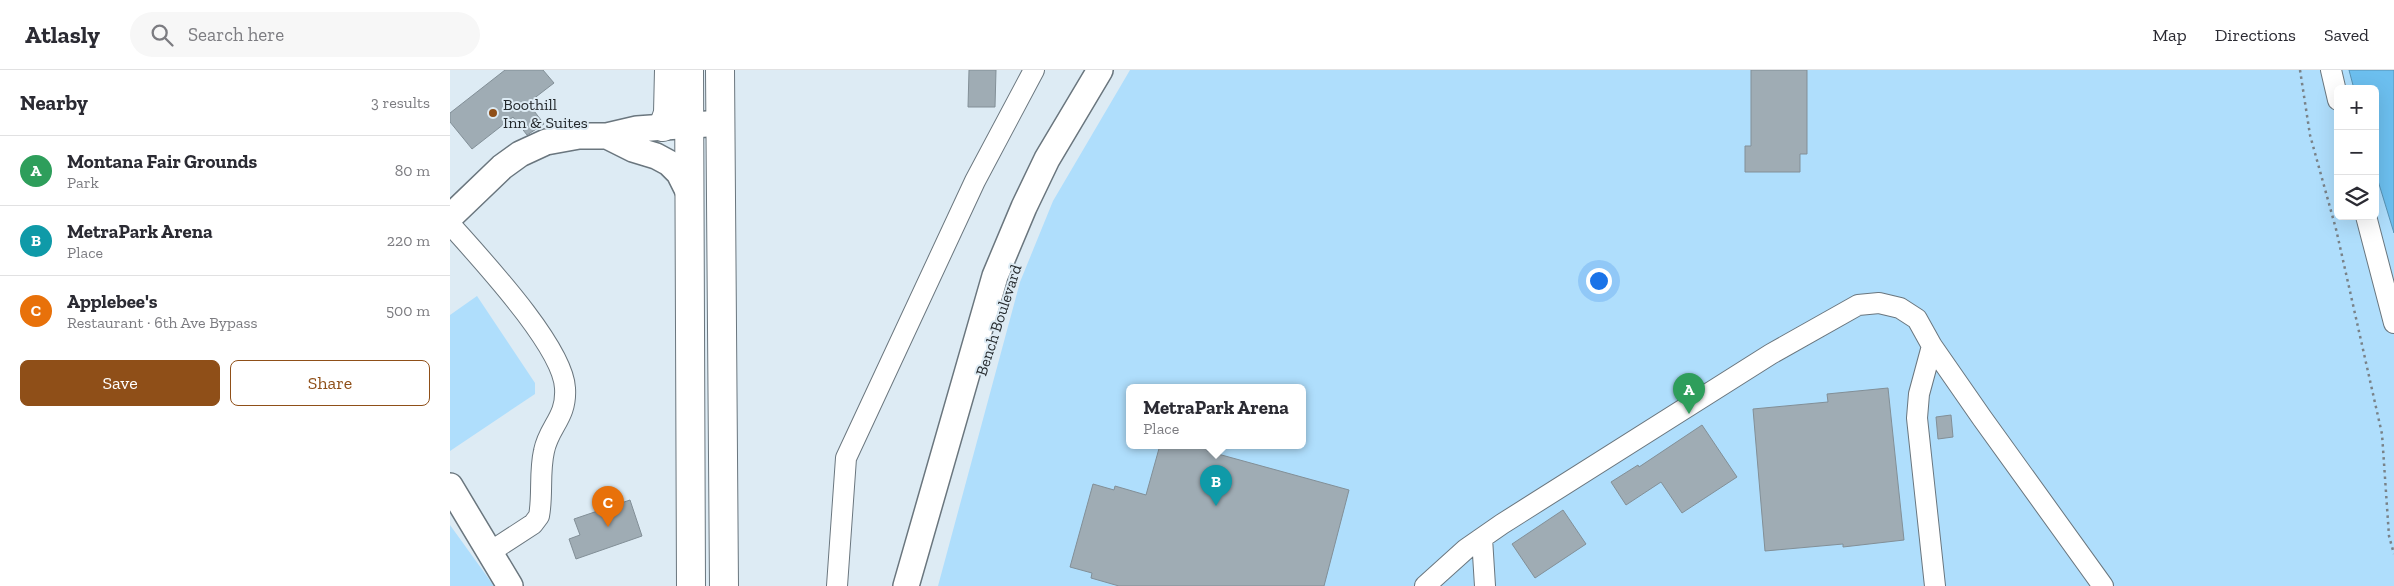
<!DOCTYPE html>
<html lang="en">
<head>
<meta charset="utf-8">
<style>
  body { margin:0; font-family:"Zilla Slab",serif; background:#f7f7f7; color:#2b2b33 }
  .controls { position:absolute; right:15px; top:15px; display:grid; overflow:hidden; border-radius:8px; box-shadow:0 5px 20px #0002 }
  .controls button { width:45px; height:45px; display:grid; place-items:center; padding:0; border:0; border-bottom:1px solid #e1e1e2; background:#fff; color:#2b2b33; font:25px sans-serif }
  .you { position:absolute; left:1148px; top:210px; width:18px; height:18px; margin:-12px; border:4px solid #fff; border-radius:50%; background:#1a73e8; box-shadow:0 0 0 8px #1a73e833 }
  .badge { display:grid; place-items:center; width:32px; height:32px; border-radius:50%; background:#8f4f18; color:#fff; font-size:16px; font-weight:700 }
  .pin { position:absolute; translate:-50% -41px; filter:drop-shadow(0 1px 2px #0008) }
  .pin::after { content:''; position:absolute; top:26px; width:18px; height:15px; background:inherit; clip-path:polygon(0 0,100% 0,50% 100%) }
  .popup { position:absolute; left:676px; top:314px; width:180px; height:65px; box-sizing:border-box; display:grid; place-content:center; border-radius:8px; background:#fff; filter:drop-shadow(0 1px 4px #0005); font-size:16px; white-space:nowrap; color:#7c7c81 }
  .popup b { font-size:19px; color:#2b2b33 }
  .popup::after { content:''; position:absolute; left:50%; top:100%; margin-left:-10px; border:10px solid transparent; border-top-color:#fff }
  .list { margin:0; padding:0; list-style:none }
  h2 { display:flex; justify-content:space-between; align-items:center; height:65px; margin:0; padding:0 20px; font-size:21px }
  h2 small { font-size:16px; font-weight:400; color:#7c7c81 }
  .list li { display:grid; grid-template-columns:32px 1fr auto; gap:15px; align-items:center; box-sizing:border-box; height:70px; padding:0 20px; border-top:1px solid #e1e1e2 }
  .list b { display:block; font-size:19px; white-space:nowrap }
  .list p { margin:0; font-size:16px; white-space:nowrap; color:#7c7c81 }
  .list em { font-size:16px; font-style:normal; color:#7c7c81 }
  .actions { display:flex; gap:10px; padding:15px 20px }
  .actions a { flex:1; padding:11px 0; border:1px solid #8f4f18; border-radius:8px; text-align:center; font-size:18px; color:#8f4f18 }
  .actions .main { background:#8f4f18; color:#fff }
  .icon { flex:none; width:28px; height:28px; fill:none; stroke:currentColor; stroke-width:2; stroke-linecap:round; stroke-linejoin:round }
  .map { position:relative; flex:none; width:1944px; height:516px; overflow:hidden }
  header { display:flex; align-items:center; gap:30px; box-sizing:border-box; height:70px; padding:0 25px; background:#fff; border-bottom:1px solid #e1e1e2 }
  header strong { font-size:24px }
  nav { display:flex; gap:28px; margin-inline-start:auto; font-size:18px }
  .search { width:350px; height:45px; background:#f7f7f7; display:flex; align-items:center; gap:12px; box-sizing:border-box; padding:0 18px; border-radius:28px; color:#7c7c81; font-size:19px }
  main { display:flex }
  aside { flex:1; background:#fff }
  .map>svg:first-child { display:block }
  .green { fill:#afdefc; fill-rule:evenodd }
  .water { fill:#6cbfef; stroke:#5692b4 }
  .building { fill:#9facb4; stroke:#828f97 }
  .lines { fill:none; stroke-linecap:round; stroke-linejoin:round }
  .minor-casing { stroke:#6a767e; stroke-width:22 }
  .major-casing { stroke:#6a767e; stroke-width:28 }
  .highway-casing { stroke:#6a767e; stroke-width:30 }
  .path { stroke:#798288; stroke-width:2.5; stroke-dasharray:2.5 4; stroke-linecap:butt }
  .minor { stroke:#fff; stroke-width:20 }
  .major { stroke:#fff; stroke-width:25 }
  .highway { stroke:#fff; stroke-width:28 }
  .poi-dot { fill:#8f4f18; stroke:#ddebf4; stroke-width:2 }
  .labels { text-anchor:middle; stroke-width:4; stroke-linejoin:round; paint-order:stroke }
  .poi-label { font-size:16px; fill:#24292c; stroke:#ddebf4; text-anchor:start }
  .street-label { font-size:16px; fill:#24292c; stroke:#ddebf4 }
</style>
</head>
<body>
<header>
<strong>Atlasly</strong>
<div class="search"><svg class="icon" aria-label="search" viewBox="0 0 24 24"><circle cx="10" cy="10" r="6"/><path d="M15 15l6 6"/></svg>Search here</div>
<nav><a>Map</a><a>Directions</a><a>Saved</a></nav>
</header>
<main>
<aside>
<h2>Nearby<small>3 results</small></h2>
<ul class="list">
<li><span class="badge" style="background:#2e9e5b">A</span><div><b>Montana Fair Grounds</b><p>Park</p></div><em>80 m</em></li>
<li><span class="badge" style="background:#0f9aa8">B</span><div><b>MetraPark Arena</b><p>Place</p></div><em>220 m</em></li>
<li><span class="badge" style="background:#e8710a">C</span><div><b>Applebee's</b><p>Restaurant · 6th Ave Bypass</p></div><em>500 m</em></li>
</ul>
<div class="actions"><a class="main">Save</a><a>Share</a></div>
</aside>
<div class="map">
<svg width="1944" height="516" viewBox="0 0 1944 516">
  <rect width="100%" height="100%" fill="#ddebf4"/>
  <path class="green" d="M680,0H1899L1904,19H1888V146H1925V101L1944,163V516H488L570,212L603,131ZM680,317H852V375H680Z
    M27,226L85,313V324L0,381V245Z
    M0,455L44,516H0Z"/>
  <path class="water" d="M1899,0H1944V163L1925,101V19H1904Z"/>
  <path class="building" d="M55,0H93L104,13L78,33L94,54L77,65L63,47L22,79L0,52V43Z
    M519,0H546L545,37H518Z
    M1301,0H1357V84H1350V102H1295V76H1301Z
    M1438,318L1454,470L1393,477V474L1315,481L1303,339L1378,332L1377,324Z
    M1501,345L1503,367L1488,369L1486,347Z
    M1252,355L1287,407L1232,443L1211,412L1176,435L1161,412L1188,395L1189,397Z
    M710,375H758L757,381L899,420L874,516H669L641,508L642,503L620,497L643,414L664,420L665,416L696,425Z
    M180,430L192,466L126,489L119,469L130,465L124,449Z
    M1113,440L1136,474L1085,508L1062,474Z"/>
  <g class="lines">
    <g class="minor-casing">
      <path id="minor" d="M1881,0L1888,30
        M1916,146L1944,253
        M0,154C29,187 113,276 115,318C117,348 99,356 94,381C89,403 93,425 89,446L83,454L40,482
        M1482,276L1469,324L1467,348L1485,516
        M1032,468L1035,516
        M387,516L396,388L525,111L584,0
        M975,516L1016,479L1052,454L1321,284L1408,235L1429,233L1450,238L1467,249L1482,276L1532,348L1653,516"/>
    </g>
    <g class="major-casing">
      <path id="major" d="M157,66L183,79L206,86L219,93L229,103L239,123
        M0,147L52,97L70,84L96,72L129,66H157L187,59L271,53
        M0,416L60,516
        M456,516L545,206L574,137L597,89L650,0"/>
    </g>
    <g class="highway-casing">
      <path id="highway" d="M239,0L241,516
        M270,0L274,516
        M213,57L218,43L219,0"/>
    </g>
    <path class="path" d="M1850,0L1860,65L1886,159L1932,364L1939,466L1944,484"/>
    <use href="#minor" class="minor"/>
    <use href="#major" class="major"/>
    <use href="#highway" class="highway"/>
  </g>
  <circle class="poi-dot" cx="43" cy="43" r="5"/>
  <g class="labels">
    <g class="poi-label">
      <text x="53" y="40">Boothill<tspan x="53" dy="18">Inn &amp; Suites</tspan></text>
    </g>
    <g class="street-label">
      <text transform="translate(548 250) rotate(-72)" y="6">Bench Boulevard</text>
    </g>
  </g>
</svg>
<div class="controls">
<button>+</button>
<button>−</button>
<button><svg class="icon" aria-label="layers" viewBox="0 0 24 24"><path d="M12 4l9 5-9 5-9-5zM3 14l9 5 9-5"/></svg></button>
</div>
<div class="you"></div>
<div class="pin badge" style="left:1239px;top:344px;background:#2e9e5b">A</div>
<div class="pin badge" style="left:766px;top:436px;background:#0f9aa8">B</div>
<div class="popup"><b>MetraPark Arena</b>Place</div>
<div class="pin badge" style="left:158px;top:457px;background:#e8710a">C</div>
</div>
</main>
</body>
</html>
